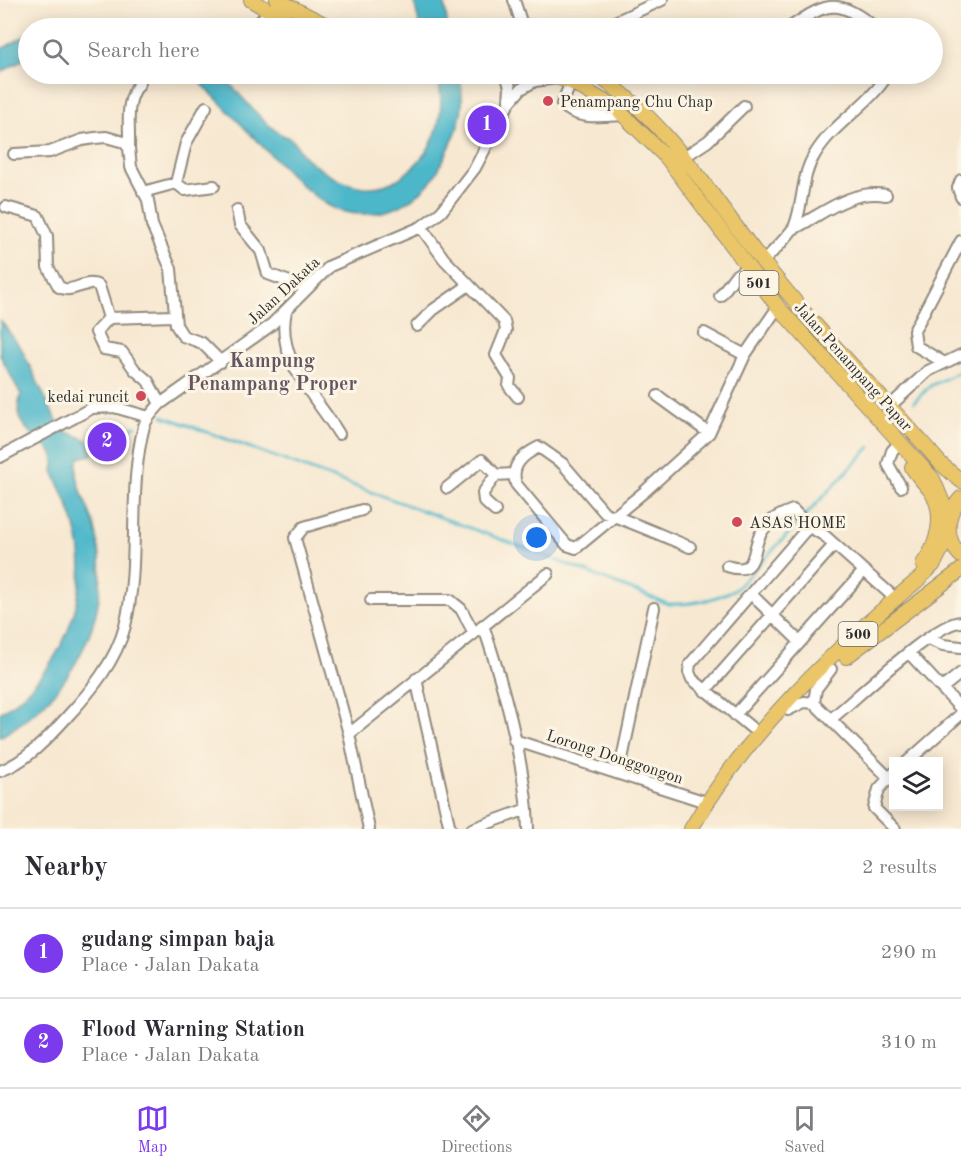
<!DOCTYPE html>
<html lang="en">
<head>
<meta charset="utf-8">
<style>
  body { margin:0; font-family:"Old Standard TT",serif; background:#f2f2f3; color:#2b2b33 }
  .controls { position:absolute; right:18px; bottom:18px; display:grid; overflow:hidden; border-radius:0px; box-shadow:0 3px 15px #0003 }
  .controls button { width:54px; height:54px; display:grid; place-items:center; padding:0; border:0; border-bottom:2px solid #e1e1e2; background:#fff; color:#2b2b33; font:30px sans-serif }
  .you { position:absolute; left:537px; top:538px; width:21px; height:21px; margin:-15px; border:4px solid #fff; border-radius:50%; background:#1a73e8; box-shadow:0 0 0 9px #1a73e833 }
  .badge { display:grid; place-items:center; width:39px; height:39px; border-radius:50%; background:#7c3aed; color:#fff; font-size:20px; font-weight:700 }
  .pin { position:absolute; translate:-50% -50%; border:3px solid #fff; box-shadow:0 2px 6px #0006 }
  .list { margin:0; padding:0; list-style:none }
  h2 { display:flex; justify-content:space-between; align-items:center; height:78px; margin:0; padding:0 24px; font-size:26px }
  h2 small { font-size:20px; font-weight:400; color:#7c7c81 }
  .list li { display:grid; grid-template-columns:39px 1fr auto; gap:18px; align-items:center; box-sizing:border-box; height:90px; padding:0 24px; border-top:2px solid #e1e1e2 }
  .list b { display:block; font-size:22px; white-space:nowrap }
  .list p { margin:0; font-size:20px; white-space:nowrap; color:#7c7c81 }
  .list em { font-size:20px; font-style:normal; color:#7c7c81 }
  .icon { flex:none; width:33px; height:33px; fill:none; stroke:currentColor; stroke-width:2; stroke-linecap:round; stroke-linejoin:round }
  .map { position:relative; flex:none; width:961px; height:829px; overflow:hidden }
  .search { position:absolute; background:#fff; box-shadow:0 3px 15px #0003; left:18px; right:18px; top:18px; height:66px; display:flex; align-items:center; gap:15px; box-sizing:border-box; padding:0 21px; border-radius:33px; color:#7c7c81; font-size:22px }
  .sheet { height:258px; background:#fff }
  nav { display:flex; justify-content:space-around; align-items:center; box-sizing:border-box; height:84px; border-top:2px solid #e1e1e2; background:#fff; font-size:16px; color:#7c7c81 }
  nav a { display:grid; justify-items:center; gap:3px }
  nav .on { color:#7c3aed }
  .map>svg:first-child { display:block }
  .water { fill:#4db7ca; stroke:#3c717a; stroke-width:1.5 }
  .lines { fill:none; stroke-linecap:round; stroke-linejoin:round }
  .stream { stroke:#4db7ca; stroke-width:3 }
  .minor-casing { stroke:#918a7e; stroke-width:14 }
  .major-casing { stroke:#918a7e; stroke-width:16 }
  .minor { stroke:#fff; stroke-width:10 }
  .major { stroke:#eac669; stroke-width:14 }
  .poi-dot { fill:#d1495b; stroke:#fcf5e5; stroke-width:2 }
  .labels { text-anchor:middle; stroke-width:6; stroke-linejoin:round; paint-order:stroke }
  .shield { fill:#fcf5e5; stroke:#6a6863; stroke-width:1.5 }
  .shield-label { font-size:15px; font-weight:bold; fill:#2b2b2b }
  .poi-label { font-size:16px; fill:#2b2b2b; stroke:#fcf5e5; text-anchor:start }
  .street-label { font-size:16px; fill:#2b2b2b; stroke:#fcf5e5 }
  .quarter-label { font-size:20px; font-weight:bold; fill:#635561; stroke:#fcf5e5 }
</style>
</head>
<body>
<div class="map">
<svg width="961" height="829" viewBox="0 0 961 829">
  <rect width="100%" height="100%" fill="#fcf5e5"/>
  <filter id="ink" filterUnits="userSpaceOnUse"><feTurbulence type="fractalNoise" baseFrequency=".0167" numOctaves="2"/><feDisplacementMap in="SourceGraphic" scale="12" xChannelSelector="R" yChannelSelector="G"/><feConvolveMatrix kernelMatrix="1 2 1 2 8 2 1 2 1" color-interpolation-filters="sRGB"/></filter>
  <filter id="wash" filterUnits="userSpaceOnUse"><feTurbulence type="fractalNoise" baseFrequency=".008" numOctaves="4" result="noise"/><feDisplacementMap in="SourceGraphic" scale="24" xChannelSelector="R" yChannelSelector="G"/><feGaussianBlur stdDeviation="1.35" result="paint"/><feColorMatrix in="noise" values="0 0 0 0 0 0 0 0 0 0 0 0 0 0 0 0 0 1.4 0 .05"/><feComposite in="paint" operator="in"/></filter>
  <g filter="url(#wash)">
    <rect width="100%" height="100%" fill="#f7e8d1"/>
    <path class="water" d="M414,0H444L448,28H420Z
      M71,26H159L167,28H57Z
      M28,34V57L0,73V50Z
      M192,74H221C238,91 256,116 275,130C279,134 286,136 291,139C297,143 299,152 305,157C347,193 389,203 426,152C441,131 445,97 436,74H459C469,114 455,137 437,172C430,186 413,199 400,206C377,216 349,218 326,204C307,192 291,175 275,159C247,131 220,102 192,74Z
      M0,320L21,348L55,418L67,432L88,440L93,451L91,455L79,458C70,478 90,508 95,528C116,614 75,693 0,737V713C60,674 95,597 75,526C70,507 61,489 53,471C63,436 5,439 21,395L0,355Z"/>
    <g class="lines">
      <path class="stream" d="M914,402L930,386L961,371
        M163,416L533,551L668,604C693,605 713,600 736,589L870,447
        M113,435L136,426
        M87,444L97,443"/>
    </g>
  </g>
  <g filter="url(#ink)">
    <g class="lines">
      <g class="minor-casing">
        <path id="minor" d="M514,0L523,28
          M792,26C830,0 839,0 876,28
          M255,28L269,11
          M602,28L662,0
          M506,74L510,87L509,103
          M571,82L562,104C576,121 604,116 624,115
          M129,148C130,125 124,101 140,83
          M14,154L50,152L82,140L95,138L106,137L124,142L129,148L131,167L148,200L152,225L171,269L176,325L183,336L202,343L221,362
          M684,157L708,141L744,106
          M961,180L958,188L961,197
          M176,183L185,190L214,186
          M143,192L176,183L186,143L206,107
          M6,207L38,216L47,236L48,267L59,287C72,295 85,278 99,286L109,318
          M237,210L240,225L261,251L268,274L306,288
          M421,227L444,259L504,321L506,330L496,355L510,378L509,386L518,397
          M795,228C824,213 851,189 886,195
          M763,262C770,254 792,233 795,225C804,201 801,176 815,154C834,122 869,106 888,74
          M720,296L735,276L747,268
          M286,311C275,360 316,396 339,434
          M417,326L433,310L469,285
          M704,333L745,355
          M943,362L916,346L914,331L961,241
          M658,396L709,433
          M160,404L148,381L135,370L122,352L104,349L96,332L109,318L174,316
          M890,406L928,371L961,355
          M900,442L892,451L888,464L901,487
          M0,457L92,408L114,407L149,417
          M447,488L482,460L496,475L513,474
          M362,510L304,527L295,538L349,734L369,829
          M495,511L484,501L483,493L496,475
          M690,547C663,536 632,522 605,513L563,464L539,447C523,455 510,465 516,484L567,545L576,548L644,492L709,433L745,355L778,307
          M727,566C758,576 751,553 760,535C768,520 779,515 793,510L810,527
          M751,594L799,641
          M371,600H450L461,609L474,633
          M928,639L943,645L961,647
          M909,653L961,709
          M416,679L450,829
          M942,688L961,673
          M705,691L834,545
          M814,703L816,689L831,669
          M788,710L804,702L814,703L889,778
          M735,715L863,572
          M831,719C855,700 935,622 961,622
          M349,734L548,574
          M759,734L692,679L689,672L690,664L804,532L810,527L825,536L897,600
          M514,740L706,802
          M907,762L961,714
          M0,771C26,762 49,737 67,717C91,691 116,661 125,626C141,561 127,491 144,426C147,417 154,411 160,404L270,326L330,266L421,227L441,212L475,168L509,103L521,89L535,81L557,78
          M619,773L654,608
          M894,773L879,789L874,808L895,829
          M527,809L528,829
          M472,829L527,809C521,751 502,681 483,625"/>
      </g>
      <g class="major-casing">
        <path id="major" d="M251,0L299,28
          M277,0L332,28
          M546,74L571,82L616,108L667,158L778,307L933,479L949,518
          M595,74C668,120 710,196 763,262C818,333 882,395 940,463L961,481
          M912,467C917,476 926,484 932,493C946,516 937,545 923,564
          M961,498C945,515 944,539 961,556
          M846,657L961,570
          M691,829C748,731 832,651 919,579L934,564L949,534"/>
      </g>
      <use href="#minor" class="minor"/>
      <use href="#major" class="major"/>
    </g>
  </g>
  <g class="poi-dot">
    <circle cx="548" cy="101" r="6"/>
    <circle cx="141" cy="396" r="6"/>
    <circle cx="737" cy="522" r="6"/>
  </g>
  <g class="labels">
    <g class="shield">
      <rect x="739.5" y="271" width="39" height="24" rx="4.5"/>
      <rect x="838.5" y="622" width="39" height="24" rx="4.5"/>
    </g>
    <g class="shield-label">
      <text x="759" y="288">501</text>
      <text x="858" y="639">500</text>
    </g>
    <g class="poi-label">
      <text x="560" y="107">Penampang Chu Chap</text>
      <text x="129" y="402" text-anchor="end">kedai runcit</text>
      <text x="749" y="528">ASAS HOME</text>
    </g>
    <g class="street-label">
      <text transform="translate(283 290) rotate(-43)" y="6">Jalan Dakata</text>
      <text transform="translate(854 366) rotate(48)" y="6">Jalan Penampang Papar</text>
      <text transform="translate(615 756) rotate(18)" y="6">Lorong Donggongon</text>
    </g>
    <g class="quarter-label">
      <text x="272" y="367">Kampung<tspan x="272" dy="23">Penampang Proper</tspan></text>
    </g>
  </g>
</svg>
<div class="controls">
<button><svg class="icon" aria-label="layers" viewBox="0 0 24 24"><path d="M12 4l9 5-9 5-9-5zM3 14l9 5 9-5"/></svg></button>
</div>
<div class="you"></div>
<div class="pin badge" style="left:487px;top:125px">1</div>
<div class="pin badge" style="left:107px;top:442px">2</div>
<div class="search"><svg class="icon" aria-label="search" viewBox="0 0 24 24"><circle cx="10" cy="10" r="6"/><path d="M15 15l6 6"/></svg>Search here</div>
</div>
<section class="sheet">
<h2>Nearby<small>2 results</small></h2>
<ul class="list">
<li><span class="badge">1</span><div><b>gudang simpan baja</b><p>Place · Jalan Dakata</p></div><em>290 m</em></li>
<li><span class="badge">2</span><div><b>Flood Warning Station</b><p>Place · Jalan Dakata</p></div><em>310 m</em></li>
</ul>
</section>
<nav>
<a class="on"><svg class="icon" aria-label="map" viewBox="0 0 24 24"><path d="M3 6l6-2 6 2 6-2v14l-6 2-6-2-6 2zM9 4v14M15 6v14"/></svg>Map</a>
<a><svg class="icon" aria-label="directions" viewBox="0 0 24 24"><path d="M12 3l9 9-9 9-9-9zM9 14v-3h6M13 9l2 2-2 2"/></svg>Directions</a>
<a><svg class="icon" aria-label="saved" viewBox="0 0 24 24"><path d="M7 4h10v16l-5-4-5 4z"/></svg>Saved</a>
</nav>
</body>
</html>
